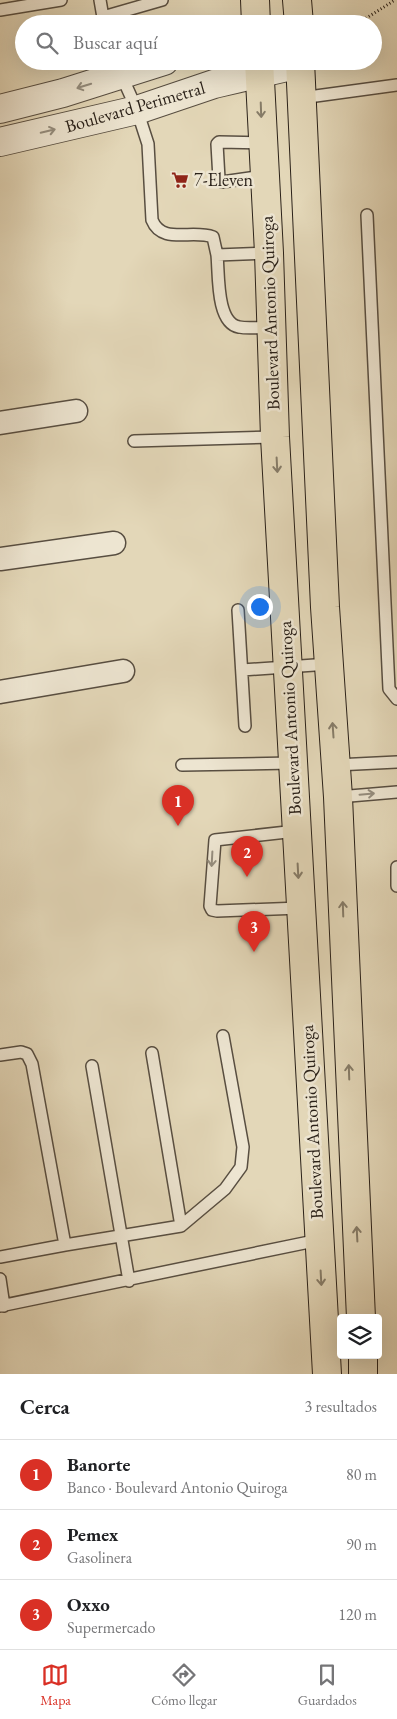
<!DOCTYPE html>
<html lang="es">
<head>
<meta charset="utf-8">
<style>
  body { margin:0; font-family:"EB Garamond",serif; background:#f2f2f2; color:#202124 }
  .controls { position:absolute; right:15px; bottom:15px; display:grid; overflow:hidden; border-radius:5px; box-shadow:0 5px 20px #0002 }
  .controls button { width:45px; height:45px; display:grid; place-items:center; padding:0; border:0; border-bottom:1px solid #e0e0e0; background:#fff; color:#202124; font:25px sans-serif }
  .you { position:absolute; left:259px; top:606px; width:18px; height:18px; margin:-12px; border:4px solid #fff; border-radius:50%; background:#1a73e8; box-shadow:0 0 0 8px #1a73e833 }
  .badge { display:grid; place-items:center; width:32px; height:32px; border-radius:50%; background:#d93025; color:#fff; font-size:16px; font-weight:700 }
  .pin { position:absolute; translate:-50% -41px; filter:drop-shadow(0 1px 2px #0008) }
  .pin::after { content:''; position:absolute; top:26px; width:18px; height:15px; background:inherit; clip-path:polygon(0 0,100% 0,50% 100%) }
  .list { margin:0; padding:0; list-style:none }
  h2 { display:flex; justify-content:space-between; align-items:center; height:65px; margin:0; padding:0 20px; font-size:21px }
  h2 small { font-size:16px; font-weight:400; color:#757577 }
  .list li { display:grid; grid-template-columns:32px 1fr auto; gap:15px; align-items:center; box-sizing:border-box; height:70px; padding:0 20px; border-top:1px solid #e0e0e0 }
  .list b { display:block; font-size:19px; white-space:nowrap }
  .list p { margin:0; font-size:16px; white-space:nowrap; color:#757577 }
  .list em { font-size:16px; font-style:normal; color:#757577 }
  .icon { flex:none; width:28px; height:28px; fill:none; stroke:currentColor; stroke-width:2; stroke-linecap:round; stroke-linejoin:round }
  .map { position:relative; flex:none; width:397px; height:1374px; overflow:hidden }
  .search { position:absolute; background:#fff; box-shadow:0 5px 20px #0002; left:15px; right:15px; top:15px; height:55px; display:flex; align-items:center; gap:12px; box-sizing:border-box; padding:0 18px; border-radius:28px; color:#757577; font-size:19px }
  .sheet { height:275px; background:#fff }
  nav { display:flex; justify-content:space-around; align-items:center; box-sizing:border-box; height:70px; border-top:1px solid #e0e0e0; background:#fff; font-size:14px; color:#757577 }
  nav a { display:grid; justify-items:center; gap:2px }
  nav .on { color:#d93025 }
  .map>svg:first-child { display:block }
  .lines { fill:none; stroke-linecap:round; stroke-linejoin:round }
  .service-casing { stroke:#584e41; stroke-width:14 }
  .minor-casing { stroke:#584e41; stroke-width:25 }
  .tertiary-casing { stroke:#584e41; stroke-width:30 }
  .primary-casing { stroke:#2a2119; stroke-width:30 }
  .path { stroke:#2a2119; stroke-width:3; stroke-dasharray:1 2.5; stroke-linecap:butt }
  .service { stroke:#ede5d1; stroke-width:11 }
  .minor { stroke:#ede5d1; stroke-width:22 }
  .tertiary { stroke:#ede5d1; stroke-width:28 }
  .primary { stroke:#e3d7b8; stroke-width:28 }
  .oneway { stroke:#958d7e }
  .oneway2 { stroke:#867c68 }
  .labels { text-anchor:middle; stroke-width:5; stroke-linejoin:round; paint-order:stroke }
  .street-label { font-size:18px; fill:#2a2119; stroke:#ede5d1 }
  .poi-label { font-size:18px; fill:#2a2119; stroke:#ede5d1; text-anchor:start }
</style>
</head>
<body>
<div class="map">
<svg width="397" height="1374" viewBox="0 0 397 1374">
  <rect width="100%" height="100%" fill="#e3d7b8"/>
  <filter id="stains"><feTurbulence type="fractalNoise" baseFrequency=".004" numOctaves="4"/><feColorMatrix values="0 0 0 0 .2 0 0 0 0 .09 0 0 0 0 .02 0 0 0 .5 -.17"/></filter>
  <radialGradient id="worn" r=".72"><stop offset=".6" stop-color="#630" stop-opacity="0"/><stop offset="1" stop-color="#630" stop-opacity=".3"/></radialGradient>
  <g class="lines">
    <g class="service-casing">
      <path id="service" d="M100,0L104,23
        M0,10L61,0
        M103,17L162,0
        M115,61L137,110L148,144L152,220C162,245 192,229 213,237L217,255L269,253
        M301,98L397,85
        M262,143L219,142L217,144L219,179L222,182L264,176
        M367,215L389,689L397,699
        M217,255C219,274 216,323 239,327C249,329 260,327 271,327
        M134,441L275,437
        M238,610L245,726
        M242,670L329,664
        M182,765L292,763
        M336,765L397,762
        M338,797L397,792
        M296,831L215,840L210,906L212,910L217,911L300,908
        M397,867V886
        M152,1053L181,1226
        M0,1055L21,1052L27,1054L32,1064L65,1245L181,1226L225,1189L241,1167L243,1147L223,1036
        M92,1066L129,1281
        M0,1257L65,1245
        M0,1279L4,1306
        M0,1306L319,1240"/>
    </g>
    <g class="minor-casing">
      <path id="minor" d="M0,423L76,411
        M0,559L114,543
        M0,692L123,671"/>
    </g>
    <g class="tertiary-casing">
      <path id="tertiary" d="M0,109L63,93L164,61
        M0,142L137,110L214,84L300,64"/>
    </g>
    <g class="primary-casing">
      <path id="primary" d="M255,0L256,24
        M297,0L299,24
        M259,61L269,253L275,437L327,1374
        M300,61L325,607L338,797L361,1318
        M363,1355V1374"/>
    </g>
    <path class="path" d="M357,24L395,0"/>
    <use href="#service" class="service"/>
    <use href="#minor" class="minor"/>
    <use href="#tertiary" class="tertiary"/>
    <use href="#primary" class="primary"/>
  </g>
  <defs><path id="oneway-shaft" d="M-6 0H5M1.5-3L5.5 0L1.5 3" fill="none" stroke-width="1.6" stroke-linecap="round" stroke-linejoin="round" transform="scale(1.25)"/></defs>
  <g class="oneway">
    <use href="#oneway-shaft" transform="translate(84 86) rotate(163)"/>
    <use href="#oneway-shaft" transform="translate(48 131) rotate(-13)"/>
    <use href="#oneway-shaft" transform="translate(367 794) rotate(-5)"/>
    <use href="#oneway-shaft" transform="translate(212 859) rotate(93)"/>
  </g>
  <g class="oneway2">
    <use href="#oneway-shaft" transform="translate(261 110) rotate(88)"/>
    <use href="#oneway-shaft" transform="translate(277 465) rotate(87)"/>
    <use href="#oneway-shaft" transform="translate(333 730) rotate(-94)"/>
    <use href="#oneway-shaft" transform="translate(298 871) rotate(87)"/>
    <use href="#oneway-shaft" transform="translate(343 909) rotate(-92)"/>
    <use href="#oneway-shaft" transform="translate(349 1072) rotate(-92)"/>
    <use href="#oneway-shaft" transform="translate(357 1234) rotate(-93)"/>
    <use href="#oneway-shaft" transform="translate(321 1278) rotate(87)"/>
  </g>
  <defs>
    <g id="supermarket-bare" transform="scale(1.35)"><path d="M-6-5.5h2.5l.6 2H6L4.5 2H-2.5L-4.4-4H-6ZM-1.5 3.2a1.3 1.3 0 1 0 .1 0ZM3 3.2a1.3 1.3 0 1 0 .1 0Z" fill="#8f2418" stroke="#ede5d1" stroke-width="2.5" paint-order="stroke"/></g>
  </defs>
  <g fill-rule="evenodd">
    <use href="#supermarket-bare" x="180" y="180"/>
  </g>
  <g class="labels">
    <g class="street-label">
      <text transform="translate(135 107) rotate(-16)" y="6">Boulevard Perimetral</text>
      <text transform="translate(270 313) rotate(-92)" y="6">Boulevard Antonio Quiroga</text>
      <text transform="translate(290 718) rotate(-93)" y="6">Boulevard Antonio Quiroga</text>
      <text transform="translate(312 1122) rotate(-93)" y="6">Boulevard Antonio Quiroga</text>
    </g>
    <g class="poi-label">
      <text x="194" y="186">7-Eleven</text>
    </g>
  </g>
  <rect width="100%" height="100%" filter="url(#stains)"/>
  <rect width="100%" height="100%" fill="url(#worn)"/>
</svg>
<div class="controls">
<button><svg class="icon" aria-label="layers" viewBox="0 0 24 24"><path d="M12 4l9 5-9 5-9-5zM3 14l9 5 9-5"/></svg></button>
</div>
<div class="you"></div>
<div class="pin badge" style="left:178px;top:826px">1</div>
<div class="pin badge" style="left:247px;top:877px">2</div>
<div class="pin badge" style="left:254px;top:952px">3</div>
<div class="search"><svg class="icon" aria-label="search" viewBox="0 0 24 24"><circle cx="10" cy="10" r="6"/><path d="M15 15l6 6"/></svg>Buscar aquí</div>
</div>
<section class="sheet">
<h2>Cerca<small>3 resultados</small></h2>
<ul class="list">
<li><span class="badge">1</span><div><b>Banorte</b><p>Banco · Boulevard Antonio Quiroga</p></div><em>80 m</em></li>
<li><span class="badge">2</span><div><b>Pemex</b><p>Gasolinera</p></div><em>90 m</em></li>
<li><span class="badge">3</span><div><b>Oxxo</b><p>Supermercado</p></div><em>120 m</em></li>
</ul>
</section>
<nav>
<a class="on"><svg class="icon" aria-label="map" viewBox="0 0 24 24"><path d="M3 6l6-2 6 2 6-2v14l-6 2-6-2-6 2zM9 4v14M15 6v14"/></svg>Mapa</a>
<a><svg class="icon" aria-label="directions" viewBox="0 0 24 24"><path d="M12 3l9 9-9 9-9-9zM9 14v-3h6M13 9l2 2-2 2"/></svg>Cómo llegar</a>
<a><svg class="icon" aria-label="saved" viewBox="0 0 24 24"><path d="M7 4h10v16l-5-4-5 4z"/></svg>Guardados</a>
</nav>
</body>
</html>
